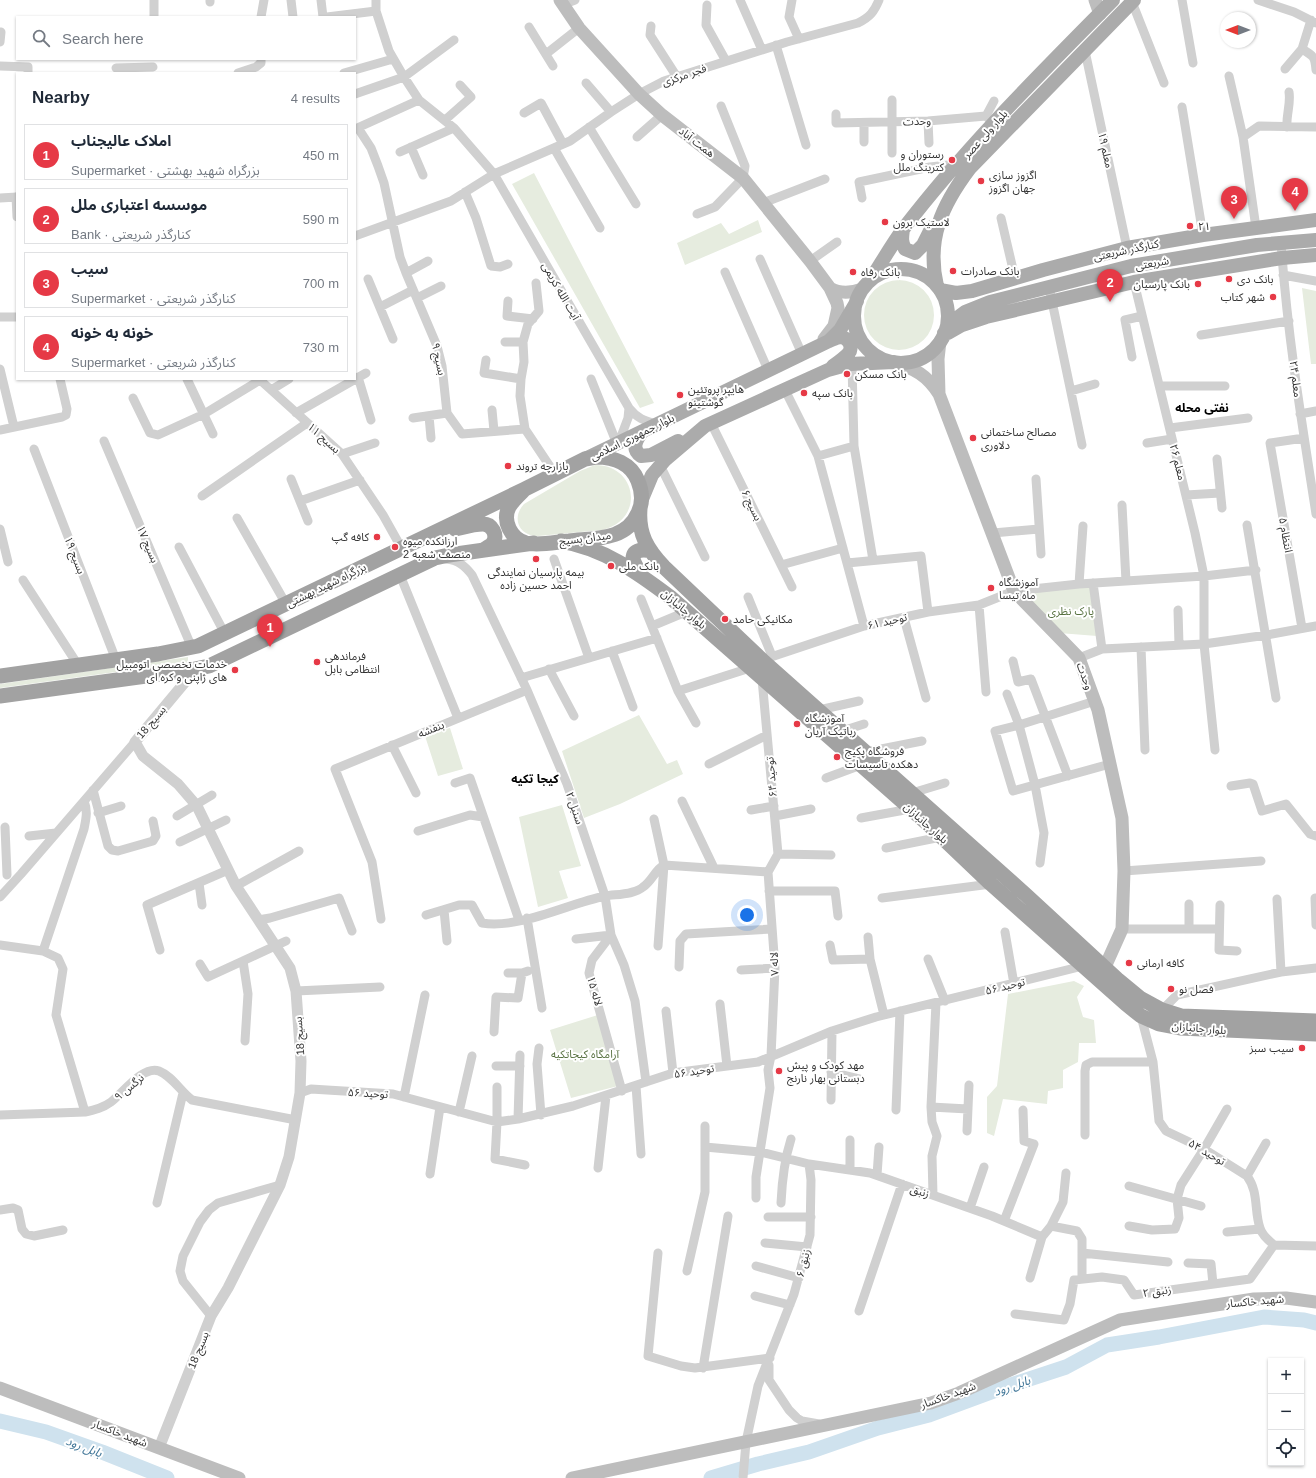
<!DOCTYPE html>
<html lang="en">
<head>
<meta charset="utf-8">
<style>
  body { margin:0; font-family:Helvetica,"Noto Sans Arabic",sans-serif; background:#f6f6f7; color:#1f2937 }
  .controls { position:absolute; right:12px; bottom:12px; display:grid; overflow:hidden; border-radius:0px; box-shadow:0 1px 3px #0004 }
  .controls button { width:36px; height:36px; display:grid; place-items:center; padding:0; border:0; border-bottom:1px solid #e0e1e3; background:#fff; color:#1f2937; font:20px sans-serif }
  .compass { position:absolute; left:1220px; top:12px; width:36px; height:36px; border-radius:50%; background:#fff; box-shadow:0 1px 3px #0004; rotate:270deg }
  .you { position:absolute; left:747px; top:915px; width:14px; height:14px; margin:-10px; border:3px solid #fff; border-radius:50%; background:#1a73e8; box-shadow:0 0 0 6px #1a73e833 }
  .badge { display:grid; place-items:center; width:26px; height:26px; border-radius:50%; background:#e63946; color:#fff; font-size:13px; font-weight:700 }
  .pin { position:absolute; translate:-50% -33px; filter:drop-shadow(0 1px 2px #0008) }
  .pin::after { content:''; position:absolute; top:21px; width:14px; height:12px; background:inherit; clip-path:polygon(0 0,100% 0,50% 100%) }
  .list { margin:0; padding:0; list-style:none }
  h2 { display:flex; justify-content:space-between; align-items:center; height:52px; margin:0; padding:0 16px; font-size:17px }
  h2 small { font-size:13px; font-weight:400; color:#747a83 }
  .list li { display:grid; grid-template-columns:26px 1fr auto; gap:12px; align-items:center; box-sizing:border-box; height:56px; margin:0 8px 8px; padding:0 8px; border:1px solid #e0e1e3; border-radius:0px }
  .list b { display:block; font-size:15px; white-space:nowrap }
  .list p { margin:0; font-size:13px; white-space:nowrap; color:#747a83 }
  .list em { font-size:13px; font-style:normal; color:#747a83 }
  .icon { flex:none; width:22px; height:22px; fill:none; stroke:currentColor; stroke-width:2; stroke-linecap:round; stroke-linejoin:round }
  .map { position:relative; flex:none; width:1316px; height:1478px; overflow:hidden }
  .search { position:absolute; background:#fff; box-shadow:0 1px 3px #0004; left:16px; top:16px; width:340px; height:44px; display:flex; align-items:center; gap:10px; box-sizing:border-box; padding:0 14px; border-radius:0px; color:#747a83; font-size:15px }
  .panel { position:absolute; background:#fff; box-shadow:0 1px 3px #0004; left:16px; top:72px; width:340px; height:308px; border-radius:0px }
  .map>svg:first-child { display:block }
  .green { fill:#e6ecdf }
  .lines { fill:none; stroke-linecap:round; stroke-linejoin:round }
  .river { stroke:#cfe2ee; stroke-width:15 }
  .minor { stroke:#d0d0d0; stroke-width:9 }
  .tertiary { stroke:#d0d0d0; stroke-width:11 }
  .secondary { stroke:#bdbdbd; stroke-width:13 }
  .primary { stroke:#ababab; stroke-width:14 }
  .trunk { stroke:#a2a2a2; stroke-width:15 }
  .poi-dot { fill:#e63946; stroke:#fff; stroke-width:1.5 }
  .labels { text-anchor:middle; stroke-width:4; stroke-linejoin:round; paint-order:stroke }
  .street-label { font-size:11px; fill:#333; stroke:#fff }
  .poi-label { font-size:11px; fill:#333; stroke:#fff; text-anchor:start }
  .park-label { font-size:11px; fill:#56703f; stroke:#fff }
  .neighbourhood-label { font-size:12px; font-weight:bold; fill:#000; stroke:#fff }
  .water-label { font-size:12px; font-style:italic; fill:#3f7597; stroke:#fff }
</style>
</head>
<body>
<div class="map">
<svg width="1316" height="1478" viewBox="0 0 1316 1478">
  <rect width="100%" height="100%" fill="#fff"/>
  <path class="green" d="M534,173L654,403L640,408L512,184Z
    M758,220L762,232L685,265L677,243L721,223L729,234Z
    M864 315a35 35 0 1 1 70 0a35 35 0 1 1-70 0Z
    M1302,288L1316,291V364H1311Z
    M595,465C638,465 645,520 602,530L538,536C519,536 511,518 524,504L580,471Z
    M1091,586L1097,636L1059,633L1028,596L1029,592Z
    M188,657V662L0,688V684Z
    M639,715L667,764L677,760L683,774L620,804L584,818L562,751Z
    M450,728L463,769L438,776L425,736Z
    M562,805L581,866L559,871L568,898L538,907L519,817Z
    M1074,981L1084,986L1077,997L1083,1017L1094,1020L1096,1043H1079L1078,1062L1063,1070V1088L1048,1091L1047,1104L1003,1099L994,1136L987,1133V1097L997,1086L1008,994Z
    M601,1014L622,1085L571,1098L550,1030Z"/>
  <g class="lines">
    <path class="river" d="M0,1421L46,1432L102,1452L167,1478
      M711,1478L758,1464L809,1452L878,1428L929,1415L1002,1388L1066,1367L1107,1345L1159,1337L1264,1317L1304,1320L1316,1323"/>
    <path class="minor" d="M291,0L293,17
      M321,0L323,17
      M376,0V11L389,51L404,77L419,100L454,128L494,174L629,408C637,418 644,421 657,424
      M740,0L762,50
      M792,0L789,17L799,39
      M1182,0L1193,63
      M1258,0L1294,12L1316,23
      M210,2V0
      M1132,2L1164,83
      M562,5L575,0
      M707,5L706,25L726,61
      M154,17V0
      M261,17L264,0
      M327,17L376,11
      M651,26L650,35L677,77
      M529,27L553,66
      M0,42L1,32
      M776,45L806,145
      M1302,49C1314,56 1315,57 1316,70
      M1085,51L1127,248
      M546,54L579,28
      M0,66L28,67V73
      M116,68L153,67
      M1285,69L1302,49L1311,20
      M238,73L256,67L261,63V59
      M344,73L393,59
      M1229,76L1243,137L1256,228
      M586,83L611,112
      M355,94L404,77L454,40
      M1182,107L1203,235
      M524,113L541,103L563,144
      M836,114V123L928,121L986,116L994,124
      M986,116L994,101
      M445,120L471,97L460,85
      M928,121L929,143
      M864,123V142
      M589,127L636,204
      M1287,127C1286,115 1291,104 1289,92
      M358,128L371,148L378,166L384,183L400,257L406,273L437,346L442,366L447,413L462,434L525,429
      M355,129L419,100
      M637,137L662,115
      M1243,137L1259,126L1316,127
      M411,147L423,175
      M554,148L600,228
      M400,152L454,128
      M892,153V100
      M465,192L476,218L491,266L500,267L508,264
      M16,197L17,217
      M0,198L17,197
      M862,198L859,182L930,167L948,165L953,169
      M763,203L825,179
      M697,214L715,207L743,178L745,166L721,106
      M1001,218L1015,278
      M355,236L451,201L494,174L570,141L611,112L639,94L664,81L787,42L858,23C870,17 874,12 879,0
      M1281,242C1287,333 1302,424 1316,514
      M760,259L802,354
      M810,261L837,242
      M725,272L768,370
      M406,273L428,261
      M1283,275L1316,281
      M368,279L393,339
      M1134,282L1195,533L1204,576V644L1215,750
      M536,283L539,311L528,324L523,342L524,362L521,379L520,396L525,429L555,474
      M1049,287L1082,445
      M417,298L441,286
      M508,301L507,316L533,319
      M380,307L413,290
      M0,317H17
      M1201,335L1289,321
      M505,342H523
      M1132,357L1125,320L1142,316
      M486,360L484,373L521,379
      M852,364L854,446L873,560
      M0,369L14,427
      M358,377L371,420
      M187,379L213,434
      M259,379L342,454L383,515L402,549
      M591,379L617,444
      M1160,386H1225
      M271,390L289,379
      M785,390L818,456L864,626
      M1071,391L1095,384
      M133,398L150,433L158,435L204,414L260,380
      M492,410L494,431
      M296,413L366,373
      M1300,414L1316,411
      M429,416L431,438
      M413,418L447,413
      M711,423L792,587
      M1170,428L1248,418
      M0,430L62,417L66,415L67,409L60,379
      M104,441L192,648
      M619,442L628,418L629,408
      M1147,443L1172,439
      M34,449L116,660
      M342,454L375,443
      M818,456L854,446
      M1217,459L1222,508
      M660,465L705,557
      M291,479L308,521
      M1036,479L1041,554
      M1186,495L1220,493
      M202,496L307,423
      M300,501L360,480
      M1122,505L1126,581
      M237,518L286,604
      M1247,525L1276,698
      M0,529L8,562
      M993,533L1039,529
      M179,547L225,634
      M446,559C458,560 465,566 472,575L527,690L567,784L605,896L611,935L592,960L589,973L622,1091
      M554,559L589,658
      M847,563L921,556L928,612
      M781,565L843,548
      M400,575L458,718
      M23,580L78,665
      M1093,583L1102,649
      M1079,584L1083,526
      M748,597L772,656
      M641,599L678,691L696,723
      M979,605L986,692
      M1178,610L1179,645
      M904,618L926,698
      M652,626L688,611
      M1302,628L1270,443L1304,438
      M1141,647L1145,750
      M612,651L633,707
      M1079,658L1102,649L1204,644L1267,635L1316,626
      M762,660L864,626L928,612L979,605L1014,591L1079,584L1204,576L1256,570
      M1013,661L1018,682L1031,679L1068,776
      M549,669L574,716
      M521,678L657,638
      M762,679L778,854L768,872
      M678,691L750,668
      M1007,694L1019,725L1035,785L1044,833L1040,863
      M1095,701L1019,725L995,731L1013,791L1110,764
      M819,710L859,701
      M842,731L864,724
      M392,745L416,793
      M866,752L922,741
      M709,764L767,735
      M826,778L861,765
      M455,783L470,778L519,920
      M1231,786L1250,783L1253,784L1262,811L1286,804L1310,834L1316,836
      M93,790L108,846L112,850L118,851L153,841L156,836L153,821
      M912,793L945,783
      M682,801L714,868
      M751,810L774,806
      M98,813L121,806
      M177,816L212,795
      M775,816L811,809
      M861,818L910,809
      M654,819L664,865L658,946
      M5,827L7,875
      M418,831L470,815L483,817
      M29,836L56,833
      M180,842L226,820
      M886,848L941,837
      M778,854L831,855
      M664,865L768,872
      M1124,871L1261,861
      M199,883L202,905
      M236,886L299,851
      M769,891H835L838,916
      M0,897L21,874L135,742
      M882,898L991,884
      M1315,898L1316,925
      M1277,899L1281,972
      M1220,905L1219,950L1237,951
      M444,910L447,941
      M426,915L459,905H472L482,923C520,929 567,904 605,896C616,894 634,895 643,887C652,881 655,870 664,865
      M527,918L542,1008
      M381,919L372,862L335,769L527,690
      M258,920L270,918L339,898L352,931
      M1122,929H1218
      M1189,929V904
      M1005,932L1014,984
      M868,937L870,959L884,1015
      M576,939L611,935L624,965L635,1001L646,1082
      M0,945L43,951L58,958L63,969L56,1015L85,1112
      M830,945L833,960L870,959
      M160,950L147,905L228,870
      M43,951L84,829C86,819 88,811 84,801
      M928,959L945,1001
      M243,961L248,994L245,1041
      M200,964L208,977L286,941
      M679,967L680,941L686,934L772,929
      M741,970L775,968
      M508,973H522L528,971
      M296,991L380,987
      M720,1004L727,1066
      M1162,1010L1177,995L1281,972L1316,968
      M666,1011L673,1073
      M1141,1016L1153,1062L1159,1121L1166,1131L1204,1149L1247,1176C1259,1192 1254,1211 1260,1228C1262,1235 1269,1241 1274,1245L1316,1246
      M494,1032L496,997L518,998L522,973
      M539,1048L537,1064L541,1115
      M496,1066H520
      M831,1072L860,1079
      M636,1086L641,1154
      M497,1087V1122L495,1159L525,1165
      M300,1093L311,1089L327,1090L393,1094L497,1122L518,1119L573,1106L673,1073L758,1062L832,1031L876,1017L1083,966
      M404,1097L425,995
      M831,1100L832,1031
      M931,1107L968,1109
      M896,1110L900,1011
      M459,1112L472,1056
      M0,1115L85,1112C94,1110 103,1108 111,1102C123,1093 143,1065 159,1071C172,1076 181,1092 192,1100L296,1120
      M518,1119L520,1055
      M967,1131L969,1085
      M1085,1135V1071L1086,1065L1092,1062H1153
      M850,1140V1170
      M705,1147L760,1152L809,1164L870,1173L992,1216L1042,1237L1051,1226L1077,1231L1082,1239V1279
      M598,1168L606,1096
      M430,1174L440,1107
      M877,1175L879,1147
      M1247,1176L1266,1143
      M1129,1186L1201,1206
      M933,1195L932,1156L937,1136L932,1122L931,1107L936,1003
      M756,1198V1177L770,1088L768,1070L771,1056L775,968L768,872
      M157,1203L183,1093
      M781,1203C782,1181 784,1161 791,1139
      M970,1208L984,1167
      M0,1210L13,1208L18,1210L22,1229L26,1234L34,1236L63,1230
      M768,1217H811
      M1004,1221L1034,1144L1024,1141L1023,1110
      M1051,1226L1063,1202L1066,1173
      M1129,1226L1152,1230L1175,1229L1179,1218L1177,1199L1181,1185L1204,1149L1227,1109
      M1227,1232L1260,1229
      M765,1243L807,1247
      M658,1253L648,1356L681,1366L695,1368L770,1358
      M1082,1253L1168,1262
      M1188,1263L1211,1264L1213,1284
      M756,1266L799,1278
      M687,1271L705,1192V1126
      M1030,1278L1042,1237
      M755,1296L790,1305
      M859,1311L902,1184
      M1015,1314L1064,1320L1070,1304L1074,1280L1102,1277L1124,1280L1134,1295L1250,1279L1274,1245
      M211,1316L183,1281L180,1271L183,1256L200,1222L209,1210L218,1203L280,1185
      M769,1365V1380L789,1410L797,1418L802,1421L819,1424
      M703,1368L728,1216
      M743,1478L746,1442L758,1386L794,1294L810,1235L811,1180L809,1164"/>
    <path class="tertiary" d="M159,1448L211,1316L228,1288L280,1185L289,1157L300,1093L301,1061L296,991L290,968L236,886L197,806L178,784L143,756L135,742L196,669"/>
    <path class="secondary" d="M560,0L579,28L639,94L662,115L743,178L810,261L830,288L837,303L838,308L834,326L824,339
      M1095,0L1100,14
      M830,288C840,294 851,293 862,289
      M894,362C915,369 927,375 939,394L938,359L940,341
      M939,394L1014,591L1079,658L1098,710L1122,818L1124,871L1122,929L1105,967
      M0,1388L239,1478
      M572,1478L931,1403L959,1393L1120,1320L1254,1299L1286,1298L1316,1302"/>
    <path class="primary" d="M903,229C902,237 901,242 905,249L915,253L923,245L932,227
      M854 316a47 47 0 1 1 94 0a47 47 0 1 1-94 0Z
      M871,279C882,262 892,244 904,228C967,146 1041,73 1113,0
      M937,286C926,239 942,205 970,168L1134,0
      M940,290L956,293L972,291L1043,270L1127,248L1203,235L1316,220
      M944,333L957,318L965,312L990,302L1049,287L1131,266L1257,245L1316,240
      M948,333L962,325L986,317L1134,282L1282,258L1316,255
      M829,341C832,340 837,337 841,337C848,338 852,345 850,351C847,357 838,362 833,366
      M642,432C636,440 631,449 641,456L651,455L678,441
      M587,458L829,341L840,330L857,301
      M642,499L652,475L665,460L705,426L828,370L850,364L894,362"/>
    <path class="trunk" d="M596,457C613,457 631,463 638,481C642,491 643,503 638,513C626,541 594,538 569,541C556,542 539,546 526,543C511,539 502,521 509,507C513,500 520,494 525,489L585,459Z
      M640,509C638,534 647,549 664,567L762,660L1026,895L1117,979L1140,998L1162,1010L1181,1016L1316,1021
      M455,529C464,527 474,524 483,524C492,524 498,535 493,543C491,546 486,548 483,550
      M561,541C603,548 637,572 670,597L927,823L991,884L1126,1004L1141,1016L1159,1024L1180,1028L1316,1034
      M640,574C638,569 634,564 633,559C633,549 644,549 651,551
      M0,676L158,654L198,646L525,489
      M0,696L190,670L209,666L435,558L449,555L534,543"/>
  </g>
  <g class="poi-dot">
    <circle cx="952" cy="160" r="4"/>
    <circle cx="981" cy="181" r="4"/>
    <circle cx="885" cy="222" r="4"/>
    <circle cx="1190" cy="226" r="4"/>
    <circle cx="953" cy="271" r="4"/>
    <circle cx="853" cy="272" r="4"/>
    <circle cx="1229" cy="279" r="4"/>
    <circle cx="1198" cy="284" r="4"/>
    <circle cx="1273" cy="297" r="4"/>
    <circle cx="847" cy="374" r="4"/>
    <circle cx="804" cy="393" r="4"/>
    <circle cx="680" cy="395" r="4"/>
    <circle cx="973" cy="438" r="4"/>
    <circle cx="508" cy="466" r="4"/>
    <circle cx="377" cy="537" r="4"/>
    <circle cx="395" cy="547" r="4"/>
    <circle cx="536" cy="559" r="4"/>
    <circle cx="611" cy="566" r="4"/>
    <circle cx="991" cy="588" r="4"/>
    <circle cx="725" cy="619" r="4"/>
    <circle cx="317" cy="662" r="4"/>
    <circle cx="235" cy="670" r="4"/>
    <circle cx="797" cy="724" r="4"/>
    <circle cx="837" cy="757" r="4"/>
    <circle cx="1129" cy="963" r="4"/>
    <circle cx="1171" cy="989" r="4"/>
    <circle cx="1302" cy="1048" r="4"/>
    <circle cx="779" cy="1071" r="4"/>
  </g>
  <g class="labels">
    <g class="street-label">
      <text transform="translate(684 75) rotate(-19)" y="4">فجر مرکزی</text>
      <text transform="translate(917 121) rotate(-2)" y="4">وحدت</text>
      <text transform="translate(985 134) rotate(-48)" y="4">بلوار ولی عصر</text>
      <text transform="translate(697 142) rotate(38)" y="4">همت آباد</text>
      <text transform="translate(1106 150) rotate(78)" y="4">معلم ۱۹</text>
      <text transform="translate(1126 250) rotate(-12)" y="4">کنارگذر شریعتی</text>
      <text transform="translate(1152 263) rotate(-10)" y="4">شریعتی</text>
      <text transform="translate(561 291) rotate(60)" y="4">آیت الله کریمی</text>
      <text transform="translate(439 359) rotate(78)" y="4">بسیج ۹</text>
      <text transform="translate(1296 379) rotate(83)" y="4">معلم ۲۴</text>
      <text transform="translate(632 437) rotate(-26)" y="4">بلوار جمهوری اسلامی</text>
      <text transform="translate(324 438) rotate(42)" y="4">بسیج ۱۱</text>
      <text transform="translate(1178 462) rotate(76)" y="4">معلم ۲۶</text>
      <text transform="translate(752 505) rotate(64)" y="4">بسیج ۶</text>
      <text transform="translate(1286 535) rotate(80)" y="4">انتظام ۵</text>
      <text transform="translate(585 538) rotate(-7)" y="4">میدان بسیج</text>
      <text transform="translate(148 544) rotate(67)" y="4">بسیج ۱۷</text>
      <text transform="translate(75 555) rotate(69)" y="4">بسیج ۱۹</text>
      <text transform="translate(326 585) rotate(-26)" y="4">بزرگراه شهید بهشتی</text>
      <text transform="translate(684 609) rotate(40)" y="4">بلوار جانبازان</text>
      <text transform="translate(887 621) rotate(-13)" y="4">توحید ۶۱</text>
      <text transform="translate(1085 676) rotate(70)" y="4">وحدت</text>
      <text transform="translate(151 722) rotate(-50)" y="4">بسیج 18</text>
      <text transform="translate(431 729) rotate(-22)" y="4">بنفشه</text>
      <text transform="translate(771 777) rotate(-95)" y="4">توحید ۶۴</text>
      <text transform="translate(575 808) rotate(71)" y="4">سنبل ۲</text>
      <text transform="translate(926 823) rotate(42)" y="4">بلوار جانبازان</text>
      <text transform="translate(774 964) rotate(-92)" y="4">لاله ۷</text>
      <text transform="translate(1005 986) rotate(-14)" y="4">توحید ۵۶</text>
      <text transform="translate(595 991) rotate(74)" y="4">لاله ۱۵</text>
      <text transform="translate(1199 1028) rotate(5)" y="4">بلوار جانبازان</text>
      <text transform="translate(299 1036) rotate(-94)" y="4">بسیج 18</text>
      <text transform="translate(694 1071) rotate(-9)" y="4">توحید ۵۶</text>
      <text transform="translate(129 1087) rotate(-40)" y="4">نرگس ۹</text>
      <text transform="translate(368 1093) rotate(3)" y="4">توحید ۵۶</text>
      <text transform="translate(1207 1152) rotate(30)" y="4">توحید ۵۴</text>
      <text transform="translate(920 1191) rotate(19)" y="4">زنبق</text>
      <text transform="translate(803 1263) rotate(-76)" y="4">زنبق ۶</text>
      <text transform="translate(1157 1291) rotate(-8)" y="4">زنبق ۲</text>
      <text transform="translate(1255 1301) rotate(-5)" y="4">شهید خاکسار</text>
      <text transform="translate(198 1350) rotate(-68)" y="4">بسیج 18</text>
      <text transform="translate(948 1395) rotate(-20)" y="4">شهید خاکسار</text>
      <text transform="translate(120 1433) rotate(21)" y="4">شهید خاکسار</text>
    </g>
    <g class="poi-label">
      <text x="944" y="158" text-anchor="end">رستوران و<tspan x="944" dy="13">کترینگ ملل</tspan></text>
      <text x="989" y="179">اگزوز سازی<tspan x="989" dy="13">جهان اگزوز</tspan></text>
      <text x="893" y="226">لاستیک برون</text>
      <text x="1198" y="230">۲۱</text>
      <text x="961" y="275">بانک صادرات</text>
      <text x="861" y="276">بانک رفاه</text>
      <text x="1237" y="283">بانک دی</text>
      <text x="1190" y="288" text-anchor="end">بانک پارسیان</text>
      <text x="1265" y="301" text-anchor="end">شهر کتاب</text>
      <text x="855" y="378">بانک مسکن</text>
      <text x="688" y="393">هایپر پروتئین<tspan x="688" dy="13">گوشتینو</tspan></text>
      <text x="812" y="397">بانک سپه</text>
      <text x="981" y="436">مصالح ساختمانی<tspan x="981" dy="13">دلاوری</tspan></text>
      <text x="516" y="470">بازارچه تروند</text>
      <text x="369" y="541" text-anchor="end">کافه گپ</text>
      <text x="403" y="545">ارزانکده میوه<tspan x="403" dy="13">منصف شعبه 2</tspan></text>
      <text x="619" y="570">بانک ملی</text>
      <text x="536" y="576" text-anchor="middle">بیمه پارسیان نمایندگی<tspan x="536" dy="13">احمد حسین زاده</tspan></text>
      <text x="999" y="586">آموزشگاه<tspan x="999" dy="13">ماه تیسا</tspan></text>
      <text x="733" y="623">مکانیکی حامد</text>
      <text x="325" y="660">فرماندهی<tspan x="325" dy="13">انتظامی بابل</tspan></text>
      <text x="227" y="668" text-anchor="end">خدمات تخصصی اتومبیل<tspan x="227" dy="13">های ژاپنی و کره ای</tspan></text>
      <text x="805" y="722">آموزشگاه<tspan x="805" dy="13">رباتیک آریان</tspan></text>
      <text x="845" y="755">فروشگاه پکیج<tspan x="845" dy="13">دهکده تاسیسات</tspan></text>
      <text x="1137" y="967">کافه ارمانی</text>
      <text x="1179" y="993">فصل نو</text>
      <text x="1294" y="1052" text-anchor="end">سیب سبز</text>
      <text x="787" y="1069">مهد کودک و پیش<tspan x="787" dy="13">دبستانی بهار نارنج</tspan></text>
    </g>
    <g class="park-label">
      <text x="1071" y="615">پارک نظری</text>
      <text x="585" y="1058">آرامگاه کیجاتکیه</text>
    </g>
    <g class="neighbourhood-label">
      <text x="1202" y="412">نفتی محله</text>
      <text x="535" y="783">کیجا تکیه</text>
    </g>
    <g class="water-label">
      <text transform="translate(1012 1386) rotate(-19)" y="4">بابل رود</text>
      <text transform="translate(84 1447) rotate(21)" y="4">بابل رود</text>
    </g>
  </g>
</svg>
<div class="controls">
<button>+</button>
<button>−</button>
<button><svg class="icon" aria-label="locate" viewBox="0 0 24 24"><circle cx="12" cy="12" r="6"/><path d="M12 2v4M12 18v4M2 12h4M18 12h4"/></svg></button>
</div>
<svg class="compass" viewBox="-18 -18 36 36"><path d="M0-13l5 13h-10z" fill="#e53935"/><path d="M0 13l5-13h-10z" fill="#747a83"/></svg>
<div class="you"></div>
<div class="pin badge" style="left:270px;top:647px">1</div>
<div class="pin badge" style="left:1110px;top:302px">2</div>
<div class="pin badge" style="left:1234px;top:219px">3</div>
<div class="pin badge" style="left:1295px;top:211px">4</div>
<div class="search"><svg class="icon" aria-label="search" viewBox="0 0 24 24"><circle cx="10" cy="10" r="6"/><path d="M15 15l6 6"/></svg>Search here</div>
<section class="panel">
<h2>Nearby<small>4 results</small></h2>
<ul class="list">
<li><span class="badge">1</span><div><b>املاک عالیجناب</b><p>Supermarket · بزرگراه شهید بهشتی</p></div><em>450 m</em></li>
<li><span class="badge">2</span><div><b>موسسه اعتباری ملل</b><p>Bank · کنارگذر شریعتی</p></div><em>590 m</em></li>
<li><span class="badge">3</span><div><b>سیب</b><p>Supermarket · کنارگذر شریعتی</p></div><em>700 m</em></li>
<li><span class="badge">4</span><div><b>خونه به خونه</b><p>Supermarket · کنارگذر شریعتی</p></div><em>730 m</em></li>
</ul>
</section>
</div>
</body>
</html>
